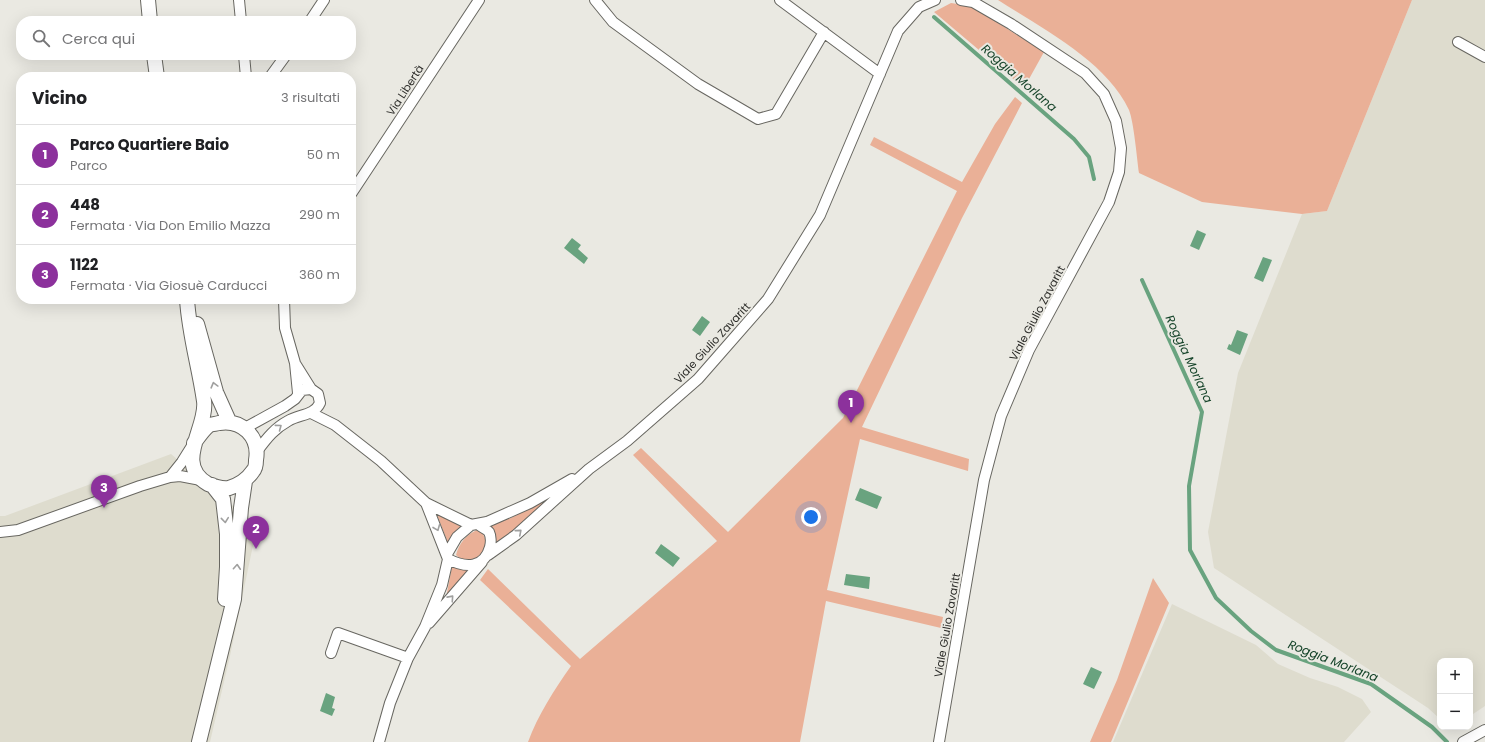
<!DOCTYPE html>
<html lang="it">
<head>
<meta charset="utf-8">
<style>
  body { margin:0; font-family:Poppins,sans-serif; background:#f2f2f2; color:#202124 }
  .controls { position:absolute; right:12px; bottom:12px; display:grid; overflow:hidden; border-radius:8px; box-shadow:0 4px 16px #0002 }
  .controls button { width:36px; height:36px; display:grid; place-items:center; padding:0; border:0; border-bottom:1px solid #e0e0e0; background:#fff; color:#202124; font:20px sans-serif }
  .you { position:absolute; left:811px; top:517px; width:14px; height:14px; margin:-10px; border:3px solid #fff; border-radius:50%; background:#1a73e8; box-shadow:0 0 0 6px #1a73e833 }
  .badge { display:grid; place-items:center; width:26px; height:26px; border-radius:50%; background:#8c319c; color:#fff; font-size:13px; font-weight:700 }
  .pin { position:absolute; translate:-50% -33px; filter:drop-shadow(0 1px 2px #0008) }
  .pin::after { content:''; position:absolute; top:21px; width:14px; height:12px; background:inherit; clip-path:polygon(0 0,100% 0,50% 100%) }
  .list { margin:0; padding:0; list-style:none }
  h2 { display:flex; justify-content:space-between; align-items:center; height:52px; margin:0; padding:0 16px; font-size:17px }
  h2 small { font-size:13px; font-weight:400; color:#757577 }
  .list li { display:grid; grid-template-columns:26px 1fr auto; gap:12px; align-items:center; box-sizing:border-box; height:60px; padding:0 16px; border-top:1px solid #e0e0e0 }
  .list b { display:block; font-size:15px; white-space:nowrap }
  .list p { margin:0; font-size:13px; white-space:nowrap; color:#757577 }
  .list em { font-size:13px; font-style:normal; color:#757577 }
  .icon { flex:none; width:22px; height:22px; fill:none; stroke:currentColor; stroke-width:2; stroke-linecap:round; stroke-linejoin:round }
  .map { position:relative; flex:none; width:1485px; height:742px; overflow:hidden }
  .search { position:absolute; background:#fff; box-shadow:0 4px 16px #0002; left:16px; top:16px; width:340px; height:44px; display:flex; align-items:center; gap:10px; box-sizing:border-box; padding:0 14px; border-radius:16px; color:#757577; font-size:15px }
  .panel { position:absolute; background:#fff; box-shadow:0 4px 16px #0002; left:16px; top:72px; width:340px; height:232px; border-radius:16px }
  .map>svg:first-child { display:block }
  .built { fill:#dedcce }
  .green { fill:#eab097 }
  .water { fill:#69a37f }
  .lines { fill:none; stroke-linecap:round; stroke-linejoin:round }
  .stream { stroke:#69a37f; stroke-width:4 }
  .street-casing { stroke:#686761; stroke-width:12 }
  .secondary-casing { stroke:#686761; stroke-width:16 }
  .street { stroke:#fff; stroke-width:10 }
  .secondary { stroke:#fff; stroke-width:14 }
  .oneway { stroke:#a0a09f }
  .labels { text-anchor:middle; stroke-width:4; stroke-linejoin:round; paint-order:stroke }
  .street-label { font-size:11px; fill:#2c2c29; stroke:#eae9e2 }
  .water-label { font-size:12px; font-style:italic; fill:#16442a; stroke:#eae9e2 }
</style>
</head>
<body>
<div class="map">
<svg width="1485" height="742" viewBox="0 0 1485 742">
  <rect width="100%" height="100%" fill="#eae9e2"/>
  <path class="built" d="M1412,0H1485V706L1470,716V661H1440V719L1428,708L1214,568L1208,532L1238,373L1302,214L1327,211Z
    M171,454L257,526L230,656L210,742H0V516H5Z
    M1172,604L1256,645L1278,664L1310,678L1338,687L1362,699L1371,712L1344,742H1113Z"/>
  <path class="green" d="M998,0H1412L1327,211L1302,214L1202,202L1139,173C1137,159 1134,123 1129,110C1106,61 1043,29 998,0Z
    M951,3L971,6L1044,52L1024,88L934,12Z
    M1015,97L1022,103L962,218L862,427L969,459L968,471L860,439L827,590L943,617L941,628L826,601L800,742H528C538,715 554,690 571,666L480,580L488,569L580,659L717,541L633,455L641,448L728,532L843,418L957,191L870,145L874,137L962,182L995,124Z
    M549,498L551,499L497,544L495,536L488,526L511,518Z
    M438,512L465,524L448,543L437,515Z
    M477,530C487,534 486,543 485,552L475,560H462L456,555C459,543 466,535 477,530Z
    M452,566L469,571L446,598Z
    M1153,578L1169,603L1111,742H1090L1117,680Z"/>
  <path class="water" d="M1197,230L1206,234L1199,250L1190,246Z
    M572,238L581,245L578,249L588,258L584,264L564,248Z
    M1263,257L1272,260L1263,282L1254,278Z
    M702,316L710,322L700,336L692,330Z
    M1237,330L1248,334L1240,355L1227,349L1229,344L1231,345Z
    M860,488L882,497L877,509L855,500Z
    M661,544L680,558L673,567L655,553Z
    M846,574L870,577L869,589L844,585Z
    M1091,667L1102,672L1094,689L1083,684Z
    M326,693L335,697L332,708L335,709L332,716L320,711Z"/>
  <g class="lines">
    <path class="stream" d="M934,17L1074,139L1089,157L1094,179
      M1142,280L1202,412L1189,486L1190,550L1216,598L1251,631L1276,650L1371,684L1432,727L1447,742"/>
    <g class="street-casing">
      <path id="street" d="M239,0L241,21
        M595,0L613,22L698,84L758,119L776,114L824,32
        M780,0L880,74
        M310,21L324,0
        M1458,42L1485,57
        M244,55L246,77
        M270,77L286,55
        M351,194L479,0
        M284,299L285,328L295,363L298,393
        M296,365L311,389
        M311,413L335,425L381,461L426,503L471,525
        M245,428L285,406L295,399L302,390L311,389L318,394L320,403C314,416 299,414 288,421C275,428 267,438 258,450
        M170,477L182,462L192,446
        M426,503L448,559C465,568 484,569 490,547C491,543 491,536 489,532C487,529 481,527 479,525
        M0,532L18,530L140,486L170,477L180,476L201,480
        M447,554L457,537L471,525L487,522L530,503L572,479
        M488,555L516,535L589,469L627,441L698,379L768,299L820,215L898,31L919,7L935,0
        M429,623L482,562
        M331,653L338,633L408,658
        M379,742L390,703L408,658L425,627L442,585L448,559
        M939,742L984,480L1001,416L1029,350L1109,202L1119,172L1121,148L1116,121L1104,94L1085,73L1011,24L973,2L961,0
        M1463,742L1485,730"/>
    </g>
    <g class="secondary-casing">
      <path id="secondary" d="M148,0L150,21
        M154,55L157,77
        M187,299C189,334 199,366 204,401C208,427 173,464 208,484C213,486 223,489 229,488C239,485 247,480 253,471C256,468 256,464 256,460C260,437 242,419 219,423C216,424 210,424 208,426C202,431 198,438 194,443
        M197,324L216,392L229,421
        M212,485L223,499L227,534V567L225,599
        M199,742L234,599L241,508L245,481"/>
    </g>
    <use href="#street" class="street"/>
    <use href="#secondary" class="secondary"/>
  </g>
  <defs><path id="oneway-chevron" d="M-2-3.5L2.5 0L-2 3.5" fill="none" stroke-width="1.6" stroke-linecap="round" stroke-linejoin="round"/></defs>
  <g class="oneway">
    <use href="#oneway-chevron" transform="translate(214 385) rotate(-105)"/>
    <use href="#oneway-chevron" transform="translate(279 427) rotate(-37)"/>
    <use href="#oneway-chevron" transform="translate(225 520) rotate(84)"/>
    <use href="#oneway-chevron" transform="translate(437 528) rotate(68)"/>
    <use href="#oneway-chevron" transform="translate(519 532) rotate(-41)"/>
    <use href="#oneway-chevron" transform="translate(237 567) rotate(-86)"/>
    <use href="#oneway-chevron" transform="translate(451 598) rotate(-48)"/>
  </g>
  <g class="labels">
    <g class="street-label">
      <text transform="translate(405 90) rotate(-57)" y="4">Via Libertà</text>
      <text transform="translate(1037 313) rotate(-62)" y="4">Viale Giulio Zavaritt</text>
      <text transform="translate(712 343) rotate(-47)" y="4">Viale Giulio Zavaritt</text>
      <text transform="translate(947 625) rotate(-80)" y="4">Viale Giulio Zavaritt</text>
    </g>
    <g class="water-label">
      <text transform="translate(1019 78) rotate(41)" y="4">Roggia Morlana</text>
      <text transform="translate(1189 359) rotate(65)" y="4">Roggia Morlana</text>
      <text transform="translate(1333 661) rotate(21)" y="4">Roggia Morlana</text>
    </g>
  </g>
</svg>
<div class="controls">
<button>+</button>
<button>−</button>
</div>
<div class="you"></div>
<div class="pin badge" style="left:851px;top:423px">1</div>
<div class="pin badge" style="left:256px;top:549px">2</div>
<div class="pin badge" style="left:104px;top:508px">3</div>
<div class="search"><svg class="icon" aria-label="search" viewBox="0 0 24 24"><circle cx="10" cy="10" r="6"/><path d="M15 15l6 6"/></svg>Cerca qui</div>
<section class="panel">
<h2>Vicino<small>3 risultati</small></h2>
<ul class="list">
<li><span class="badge">1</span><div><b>Parco Quartiere Baio</b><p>Parco</p></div><em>50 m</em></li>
<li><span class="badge">2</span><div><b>448</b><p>Fermata · Via Don Emilio Mazza</p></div><em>290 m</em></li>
<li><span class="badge">3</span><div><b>1122</b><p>Fermata · Via Giosuè Carducci</p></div><em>360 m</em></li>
</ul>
</section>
</div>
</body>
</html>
